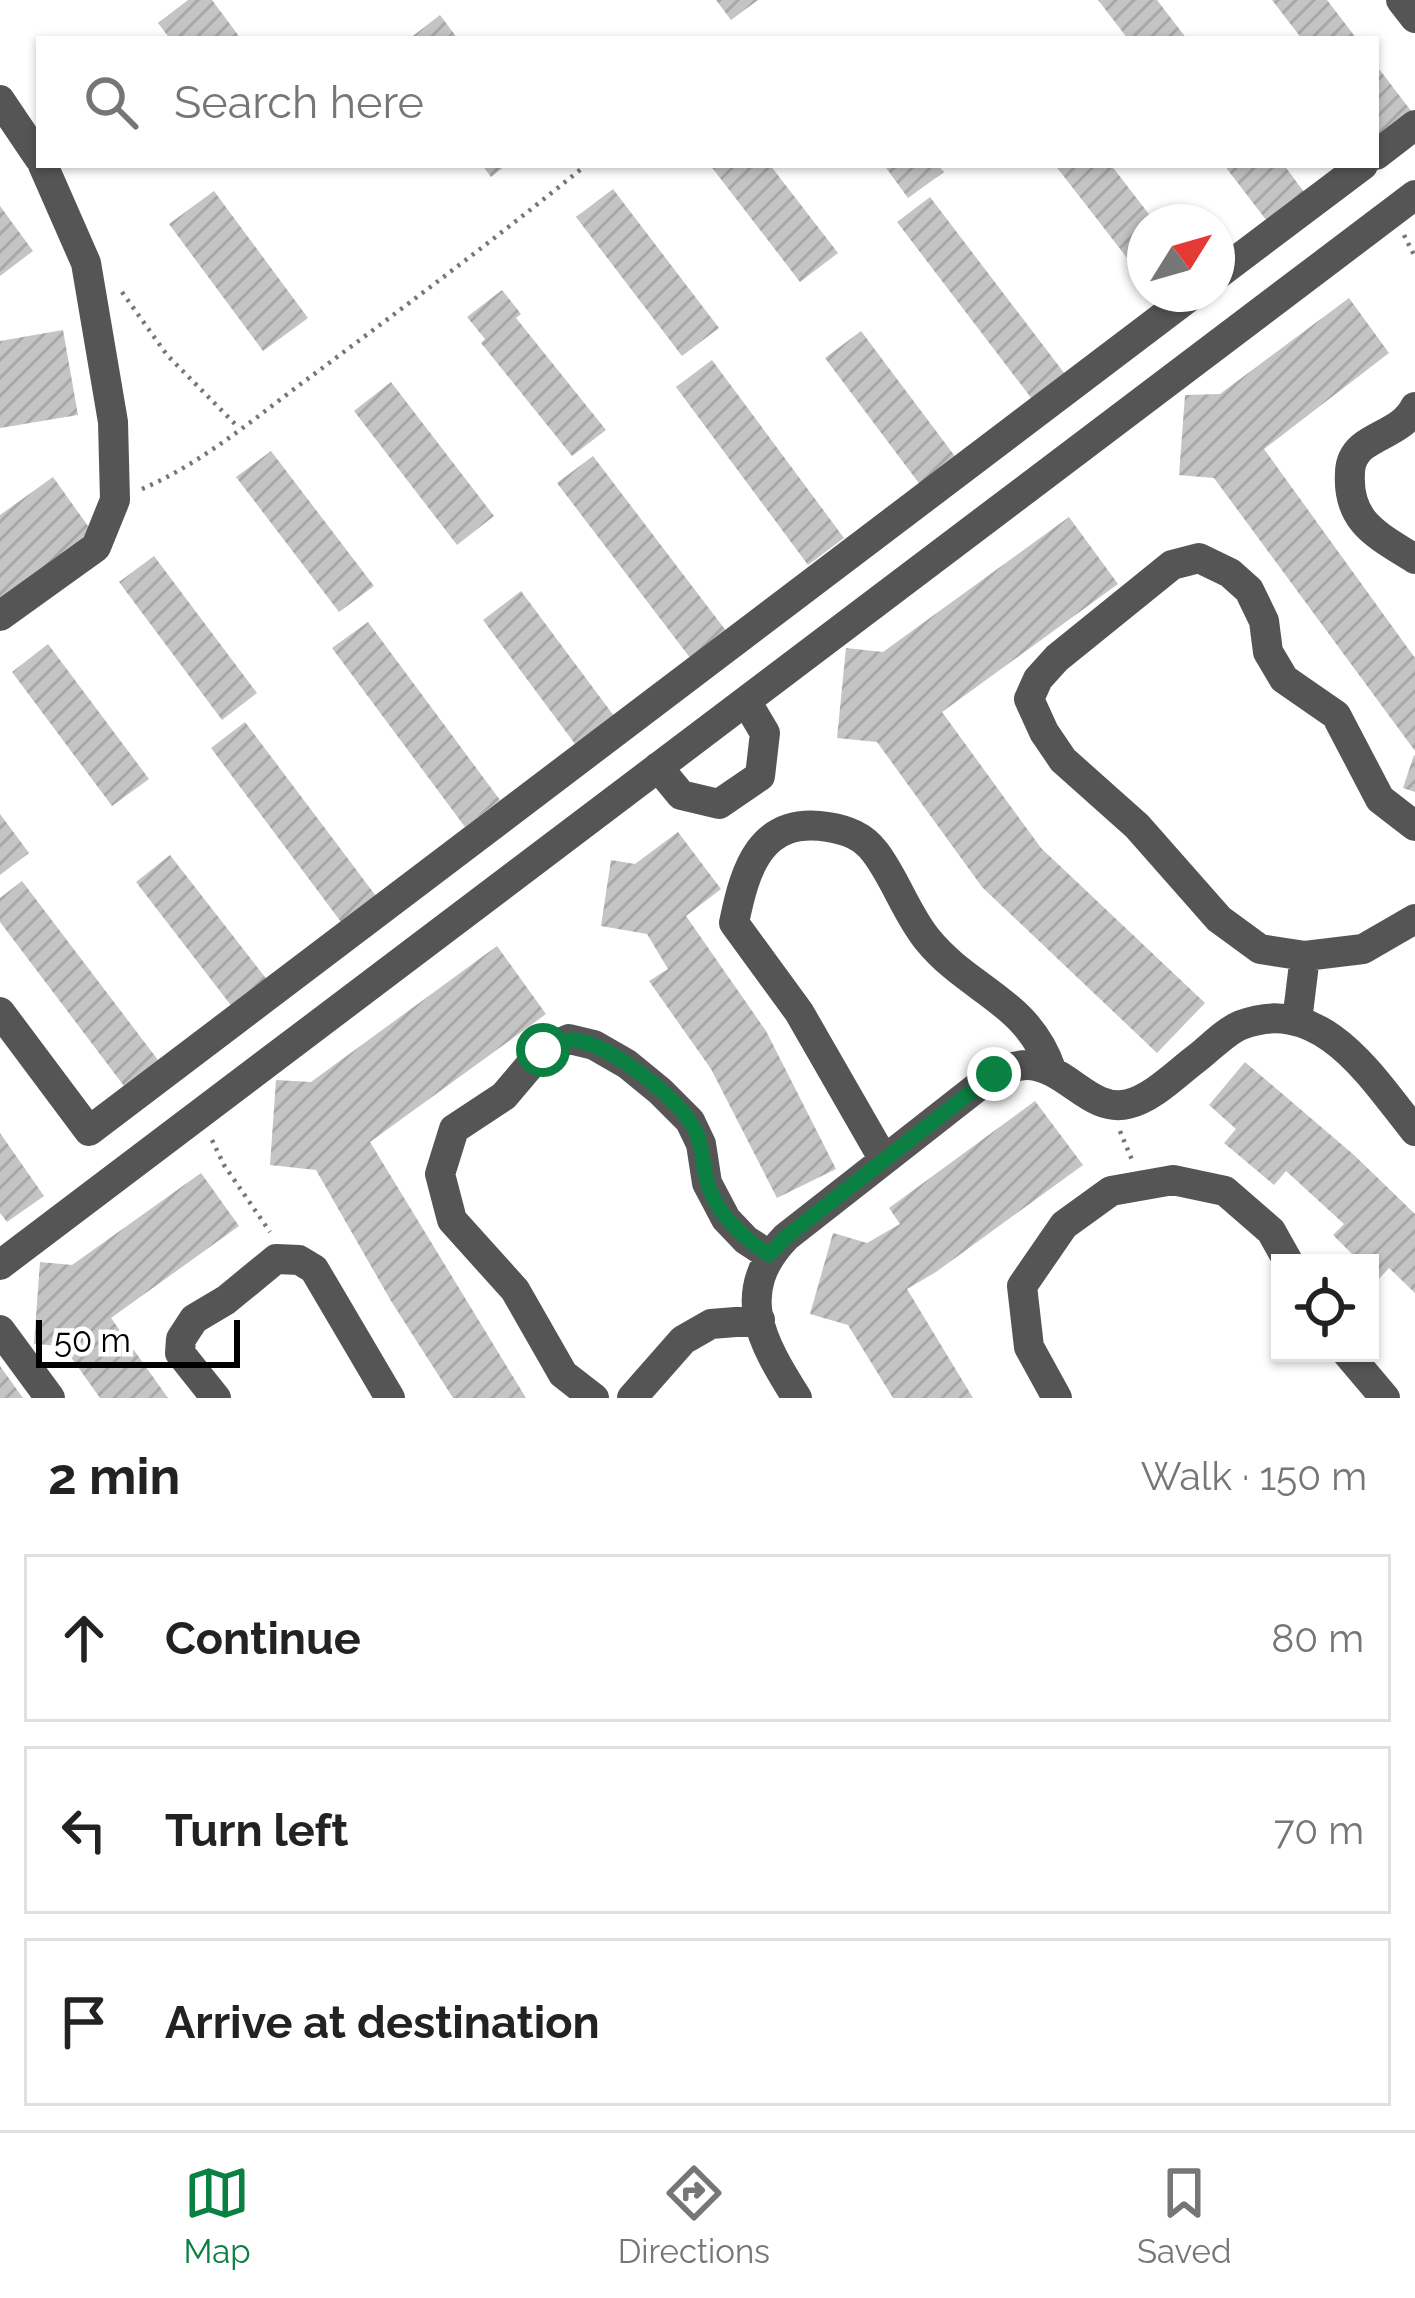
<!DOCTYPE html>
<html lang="en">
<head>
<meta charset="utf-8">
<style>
  body { margin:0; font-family:Raleway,sans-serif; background:#f6f6f6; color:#222 }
  .controls { position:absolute; right:36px; bottom:36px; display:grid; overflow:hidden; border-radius:0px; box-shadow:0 3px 9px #0004 }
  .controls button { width:108px; height:108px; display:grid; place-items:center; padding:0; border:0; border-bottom:3px solid #e0e0e0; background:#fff; color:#222; font:60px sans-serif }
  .compass { position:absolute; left:1127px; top:204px; width:108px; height:108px; border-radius:50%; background:#fff; box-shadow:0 3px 9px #0004; rotate:53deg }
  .scale { position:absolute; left:36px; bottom:30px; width:204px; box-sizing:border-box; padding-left:12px; border:6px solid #000; border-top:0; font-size:33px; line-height:42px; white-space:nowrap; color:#000; -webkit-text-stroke:9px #fff; paint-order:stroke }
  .stop { position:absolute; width:36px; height:36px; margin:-27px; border:9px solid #0b8043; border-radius:50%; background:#fff }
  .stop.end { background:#0b8043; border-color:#fff; box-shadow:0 3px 12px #0008 }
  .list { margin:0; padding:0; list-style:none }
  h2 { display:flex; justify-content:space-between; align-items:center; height:156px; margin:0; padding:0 48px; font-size:51px }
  h2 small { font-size:39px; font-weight:400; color:#767676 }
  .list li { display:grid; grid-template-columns:78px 1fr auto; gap:36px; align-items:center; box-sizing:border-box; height:168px; margin:0 24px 24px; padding:0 24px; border:3px solid #e0e0e0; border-radius:0px }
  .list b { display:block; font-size:45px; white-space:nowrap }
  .list em { font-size:39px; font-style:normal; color:#767676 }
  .icon { flex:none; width:66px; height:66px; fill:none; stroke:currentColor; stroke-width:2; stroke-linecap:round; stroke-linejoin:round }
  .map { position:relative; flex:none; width:1415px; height:1398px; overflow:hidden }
  .search { position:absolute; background:#fff; box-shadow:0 3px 9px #0004; left:36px; right:36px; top:36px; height:132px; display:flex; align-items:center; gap:30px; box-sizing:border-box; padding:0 42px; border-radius:0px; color:#767676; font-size:45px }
  .sheet { height:732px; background:#fff }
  nav { display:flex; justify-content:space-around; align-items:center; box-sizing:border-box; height:168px; border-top:3px solid #e0e0e0; background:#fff; font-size:33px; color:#767676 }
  nav a { display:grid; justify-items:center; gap:6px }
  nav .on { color:#0b8043 }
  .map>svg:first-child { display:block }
  .building { fill:url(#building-hatch) }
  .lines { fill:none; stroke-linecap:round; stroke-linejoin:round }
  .path { stroke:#777; stroke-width:4.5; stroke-dasharray:3 6; stroke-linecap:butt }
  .minor { stroke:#555; stroke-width:30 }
  .route { stroke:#0b8043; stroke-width:15 }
</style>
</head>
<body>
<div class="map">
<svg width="1415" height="1398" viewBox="0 0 1415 1398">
  <defs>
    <pattern id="building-hatch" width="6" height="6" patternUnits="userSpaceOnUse" patternTransform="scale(3)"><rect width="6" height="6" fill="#c4c4c4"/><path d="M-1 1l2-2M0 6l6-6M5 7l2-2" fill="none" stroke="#a7a7a7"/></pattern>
  </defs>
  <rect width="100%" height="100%" fill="#fff"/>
  <path class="building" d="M188,0H212L241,39H170L158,23Z
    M716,0H758L731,20Z
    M1098,0H1157L1187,39H1128Z
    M1272,0H1327L1357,39H1302Z
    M440,15L458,39H409Z
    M1376,65L1415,116L1381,143L1376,136Z
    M482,165H506L491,177Z
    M710,165H770L838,253L800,282Z
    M884,165H938L944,172L908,198Z
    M1055,165H1111L1155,222H1145V281Z
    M1224,165H1284L1307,196L1270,225Z
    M613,189L719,328L682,356L576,217Z
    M214,191L308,318L263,351L169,224Z
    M930,197L1068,378L1035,403L897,222Z
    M0,206L33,251L0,276Z
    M502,290L521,314L516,318L606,430L572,456L481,343L485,339L467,317Z
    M1349,298L1389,353L1264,449L1415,658V751L1214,478L1179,475L1185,395L1220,394Z
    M63,330L78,415L0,428V341Z
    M861,331L957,459L921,486L825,358Z
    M712,360L844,538L808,565L676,387Z
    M391,382L494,516L457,545L354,411Z
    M271,451L374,586L339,612L236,477Z
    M593,456L730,636L694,663L557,483Z
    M53,477L93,533L0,600V515Z
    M1069,517L1118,584L942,712L1041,848L1205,1003L1157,1053L982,887L877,742L837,738L846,648L883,652Z
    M154,556L257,693L222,720L119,582Z
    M521,591L617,720L578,748L483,620Z
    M368,622L500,800L465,827L332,648Z
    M48,644L149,779L112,806L12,672Z
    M245,722L379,900L344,926L211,748Z
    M1414,755L1415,756V792L1403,788Z
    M0,814L29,853L0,875Z
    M678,832L721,889L686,916L766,1031L836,1169L777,1198L711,1069L649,981L668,969L647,934L601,926L611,860L635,864Z
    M170,855L268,981L233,1008L136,882Z
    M22,881L158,1060L124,1086L0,922V898Z
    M497,946L546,1014L370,1142L526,1398H453L391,1301L316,1170L270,1165L276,1080L311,1082Z
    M1245,1062L1354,1155L1415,1214V1293L1389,1268L1378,1280L1370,1272V1263H1361L1333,1235L1344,1224L1286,1171L1274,1185L1224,1143L1236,1129L1209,1105Z
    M1035,1101L1083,1165L936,1272L907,1289L973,1398H893L848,1325L810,1314L833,1233L867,1243L900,1224L889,1208Z
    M0,1133L44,1196L7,1222L0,1213Z
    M201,1173L239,1226L111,1318L168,1398H100L63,1346L34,1344L40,1262L72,1265Z
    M0,1366L23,1398H0Z"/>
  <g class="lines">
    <path class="path" d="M1404,235L1415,257
      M122,292L167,355L239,428
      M142,489C205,462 262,412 317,372C408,304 498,237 586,165
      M1120,1131L1132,1160
      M212,1140L224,1165L270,1232"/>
    <path class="minor" d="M1401,0L1415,18
      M0,100L39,158
      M1376,155L1415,125
      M1217,275L1363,165
      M1415,407C1404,429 1380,433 1362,447C1354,454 1350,463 1350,473C1347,522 1377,535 1415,559
      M0,616L96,547L115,500L113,422L86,263L43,165
      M658,767L681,795L719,804L760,776L765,733L746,701
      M1415,826L1380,799L1336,715L1284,679L1268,652L1264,621L1249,590L1230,573L1199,558L1172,565L1057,658L1038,679L1029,699L1044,732L1063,760L1137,826L1219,919L1260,949L1305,956L1363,949L1415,919
      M0,1012L89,1131L1193,294
      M1297,1021L1305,956
      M884,1160L799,1012L734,923C745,869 760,816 828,827C847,830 863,836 875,852C895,878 906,913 927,939C969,991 1027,1000 1051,1069
      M0,1265L1415,195
      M0,1330L50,1398
      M1347,1353L1385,1398
      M216,1398L180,1353L181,1339L194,1319L226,1300L276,1259L299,1260L314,1269L390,1398
      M594,1398L563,1374L515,1290L452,1220L440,1174L454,1129L504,1096L543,1050L569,1039L594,1045L627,1064L660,1091L690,1121L701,1144L707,1183L726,1219L746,1240L769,1255
      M632,1398L683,1340L711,1324L760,1320
      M797,1398C761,1341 733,1292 786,1237L994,1074C1005,1070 1018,1064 1029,1065C1068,1068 1090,1113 1128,1104C1153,1098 1177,1073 1197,1058C1210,1048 1226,1031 1241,1025C1322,994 1372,1078 1415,1131
      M1057,1398L1029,1347L1022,1286L1064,1225L1111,1191L1173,1180L1225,1191L1271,1231L1289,1263"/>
  </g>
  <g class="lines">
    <path class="route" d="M543,1050C551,1047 562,1040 569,1040C603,1038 674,1095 691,1123C702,1139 702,1158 706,1177C713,1211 741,1236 769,1255L786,1237L994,1074"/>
  </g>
</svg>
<div class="controls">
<button><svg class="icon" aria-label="locate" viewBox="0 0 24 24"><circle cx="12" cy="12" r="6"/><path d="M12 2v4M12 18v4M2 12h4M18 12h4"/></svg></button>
</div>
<svg class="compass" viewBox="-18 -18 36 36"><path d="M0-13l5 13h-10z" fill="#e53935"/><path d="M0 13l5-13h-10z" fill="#767676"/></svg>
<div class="scale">50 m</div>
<div class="stop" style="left:543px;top:1050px"></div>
<div class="stop end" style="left:994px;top:1074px"></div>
<div class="search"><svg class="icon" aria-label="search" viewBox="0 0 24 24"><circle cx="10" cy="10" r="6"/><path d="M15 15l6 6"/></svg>Search here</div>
</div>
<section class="sheet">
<h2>2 min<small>Walk · 150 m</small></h2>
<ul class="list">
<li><svg class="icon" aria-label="ahead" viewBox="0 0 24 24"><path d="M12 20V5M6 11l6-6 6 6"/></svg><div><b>Continue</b></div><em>80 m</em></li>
<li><svg class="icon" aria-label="left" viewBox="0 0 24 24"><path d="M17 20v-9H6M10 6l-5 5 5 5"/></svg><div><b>Turn left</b></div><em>70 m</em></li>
<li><svg class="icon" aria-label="arrive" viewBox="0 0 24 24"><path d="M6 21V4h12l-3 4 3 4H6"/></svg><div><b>Arrive at destination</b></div></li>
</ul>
</section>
<nav>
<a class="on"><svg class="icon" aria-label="map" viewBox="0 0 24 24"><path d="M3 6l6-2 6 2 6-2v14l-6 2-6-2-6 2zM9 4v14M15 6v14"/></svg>Map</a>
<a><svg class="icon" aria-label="directions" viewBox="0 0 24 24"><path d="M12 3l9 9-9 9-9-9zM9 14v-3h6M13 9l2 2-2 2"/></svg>Directions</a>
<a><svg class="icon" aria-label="saved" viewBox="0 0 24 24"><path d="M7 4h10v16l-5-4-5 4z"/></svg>Saved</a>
</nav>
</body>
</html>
